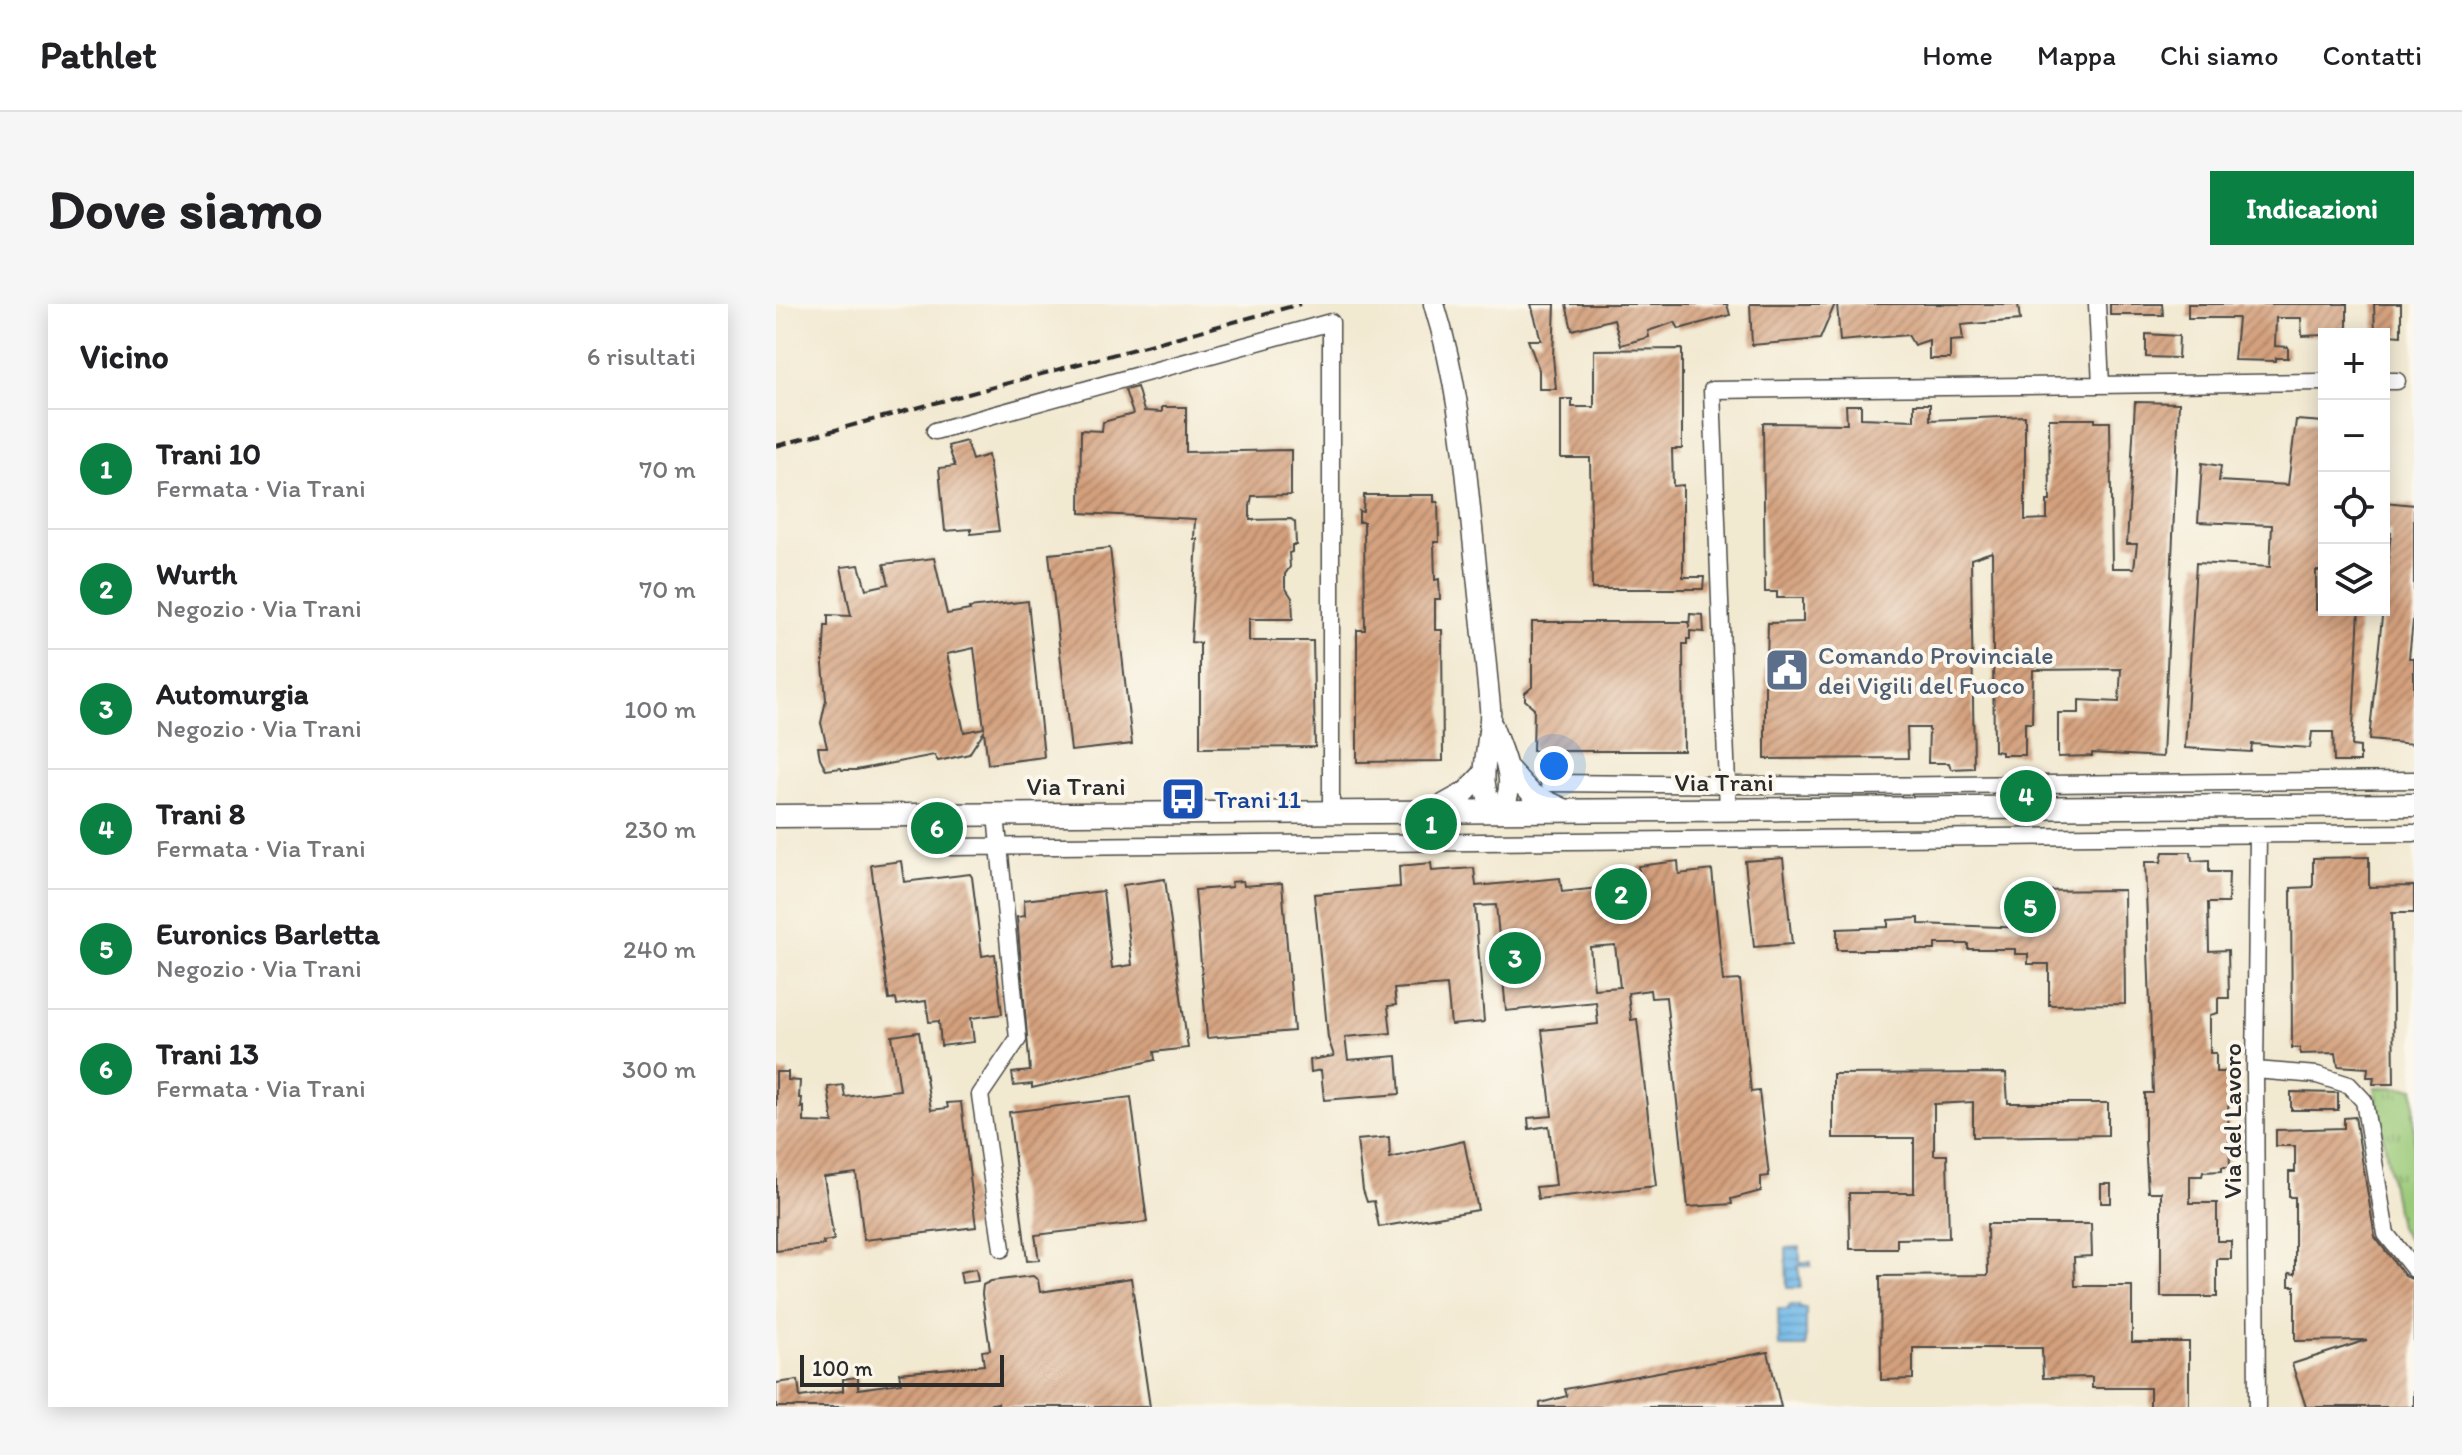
<!DOCTYPE html>
<html lang="it">
<head>
<meta charset="utf-8">
<style>
  body { margin:0; font-family:Itim,sans-serif; background:#f6f6f6; color:#202124 }
  .controls { position:absolute; right:24px; top:24px; display:grid; overflow:hidden; border-radius:0px; box-shadow:0 4px 20px #0003 }
  .controls button { width:72px; height:72px; display:grid; place-items:center; padding:0; border:0; border-bottom:2px solid #e0e0e0; background:#fff; color:#202124; font:40px sans-serif }
  .scale { position:absolute; left:24px; bottom:20px; width:204px; box-sizing:border-box; padding-left:8px; border:4px solid #2b2b2b; border-top:0; font-size:22px; line-height:28px; white-space:nowrap; color:#2b2b2b; -webkit-text-stroke:6px #fbf7ec; paint-order:stroke }
  .you { position:absolute; left:778px; top:462px; width:28px; height:28px; margin:-20px; border:6px solid #fff; border-radius:50%; background:#1a73e8; box-shadow:0 0 0 12px #1a73e833 }
  .badge { display:grid; place-items:center; width:52px; height:52px; border-radius:50%; background:#0b8043; color:#fff; font-size:26px; font-weight:700 }
  .pin { position:absolute; translate:-50% -50%; border:4px solid #fff; box-shadow:0 2px 8px #0006 }
  .list { margin:0; padding:0; list-style:none }
  h2 { display:flex; justify-content:space-between; align-items:center; height:104px; margin:0; padding:0 32px; font-size:34px }
  h2 small { font-size:26px; font-weight:400; color:#757577 }
  .list li { display:grid; grid-template-columns:52px 1fr auto; gap:24px; align-items:center; box-sizing:border-box; height:120px; padding:0 32px; border-top:2px solid #e0e0e0 }
  .list b { display:block; font-size:30px; white-space:nowrap }
  .list p { margin:0; font-size:26px; white-space:nowrap; color:#757577 }
  .list em { font-size:26px; font-style:normal; color:#757577 }
  .icon { flex:none; width:44px; height:44px; fill:none; stroke:currentColor; stroke-width:2; stroke-linecap:round; stroke-linejoin:round }
  .map { position:relative; flex:none; width:1638px; height:1103px; overflow:hidden; border-radius:0px }
  header { display:flex; align-items:center; gap:48px; box-sizing:border-box; height:112px; padding:0 40px; background:#fff; border-bottom:2px solid #e0e0e0 }
  header strong { font-size:38px }
  nav { display:flex; gap:44px; margin-inline-start:auto; font-size:28px }
  .intro { display:flex; align-items:center; justify-content:space-between; box-sizing:border-box; height:192px; padding:0 48px }
  h1 { margin:0; font-size:56px }
  .button { padding:20px 36px; border-radius:0px; background:#0b8043; color:#fff; font-size:28px; font-weight:700 }
  main { display:flex; gap:48px; padding:0 48px }
  aside { flex:1; background:#fff; border-radius:0px; box-shadow:0 4px 20px #0003 }
  .map>svg:first-child { display:block }
  .grass { fill:url(#grass-tufts); stroke:#627a52; stroke-width:2 }
  .water { fill:url(#water-rules); stroke:#4e7189; stroke-width:2 }
  .building { fill:url(#building-hatch); fill-rule:evenodd }
  .lines { fill:none; stroke-linecap:round; stroke-linejoin:round }
  .minor-casing { stroke:#494844; stroke-width:19 }
  .tertiary-casing { stroke:#494844; stroke-width:23 }
  .secondary-casing { stroke:#494844; stroke-width:25 }
  .minor { stroke:#fff; stroke-width:16 }
  .tertiary { stroke:#fff; stroke-width:20 }
  .secondary { stroke:#fff; stroke-width:22 }
  .rail { stroke:#2b2b2b; stroke-width:4; stroke-dasharray:12 6; stroke-linecap:butt }
  .labels { text-anchor:middle; stroke-width:8; stroke-linejoin:round; paint-order:stroke }
  .service-label { font-size:26px; fill:#4e5e75; stroke:#fbf7ec; text-anchor:start }
  .street-label { font-size:26px; fill:#2b2b2b; stroke:#fbf7ec }
  .transit-label { font-size:26px; fill:#164399; stroke:#fbf7ec; text-anchor:start }
</style>
</head>
<body>
<header>
<strong>Pathlet</strong>
<nav><a>Home</a><a>Mappa</a><a>Chi siamo</a><a>Contatti</a></nav>
</header>
<div class="intro"><h1>Dove siamo</h1><a class="button">Indicazioni</a></div>
<main>
<aside>
<h2>Vicino<small>6 risultati</small></h2>
<ul class="list">
<li><span class="badge">1</span><div><b>Trani 10</b><p>Fermata · Via Trani</p></div><em>70 m</em></li>
<li><span class="badge">2</span><div><b>Wurth</b><p>Negozio · Via Trani</p></div><em>70 m</em></li>
<li><span class="badge">3</span><div><b>Automurgia</b><p>Negozio · Via Trani</p></div><em>100 m</em></li>
<li><span class="badge">4</span><div><b>Trani 8</b><p>Fermata · Via Trani</p></div><em>230 m</em></li>
<li><span class="badge">5</span><div><b>Euronics Barletta</b><p>Negozio · Via Trani</p></div><em>240 m</em></li>
<li><span class="badge">6</span><div><b>Trani 13</b><p>Fermata · Via Trani</p></div><em>300 m</em></li>
</ul>
</aside>
<div class="map">
<svg width="1638" height="1103" viewBox="0 0 1638 1103">
  <defs>
    <pattern id="grass-tufts" width="24" height="20" patternUnits="userSpaceOnUse" patternTransform="scale(2)"><rect width="24" height="20" fill="#9ac978"/><path d="M3 7l-1-3M5 7V3M7 7l1-3M15 17l-1-3M17 17v-4M19 17l1-3" fill="none" stroke="#7ea363"/></pattern>
    <pattern id="water-rules" width="6" height="5" patternUnits="userSpaceOnUse" patternTransform="scale(2)"><rect width="6" height="5" fill="#70b7e7"/><path d="M0 2.5h6" fill="none" stroke="#5c95bb"/></pattern>
    <pattern id="building-hatch" width="6" height="6" patternUnits="userSpaceOnUse" patternTransform="scale(2)"><rect width="6" height="6" fill="#d4a07d"/><path d="M-1 1l2-2M0 6l6-6M5 7l2-2" fill="none" stroke="#ac8367"/></pattern>
  </defs>
  <rect width="100%" height="100%" fill="#fbf7ec"/>
  <filter id="ink" filterUnits="userSpaceOnUse"><feTurbulence type="fractalNoise" baseFrequency=".0125" numOctaves="2"/><feDisplacementMap in="SourceGraphic" scale="16" xChannelSelector="R" yChannelSelector="G"/><feConvolveMatrix kernelMatrix="1 2 1 2 8 2 1 2 1" color-interpolation-filters="sRGB"/></filter>
  <filter id="wash" filterUnits="userSpaceOnUse"><feTurbulence type="fractalNoise" baseFrequency=".006" numOctaves="4" result="noise"/><feDisplacementMap in="SourceGraphic" scale="32" xChannelSelector="R" yChannelSelector="G"/><feGaussianBlur stdDeviation="1.8" result="paint"/><feColorMatrix in="noise" values="0 0 0 0 0 0 0 0 0 0 0 0 0 0 0 0 0 1.4 0 .05"/><feComposite in="paint" operator="in"/></filter>
  <g filter="url(#wash)">
    <rect width="100%" height="100%" fill="#f2e9d1"/>
    <path class="grass" d="M1599,783L1638,784V944L1623,923Z"/>
    <path class="water" d="M1024,943V958H1035V962H1022L1025,984H1011L1010,944Z
      M1013,1001H1023V1004H1030V1043H1003L1002,1005H1013Z"/>
    <g id="blocks">
      <path class="building" d="M755,0H779L777,52L780,85H763V66L752,36H765Z
        M790,0H951L954,11L903,25L899,18L872,27L873,33L845,41L838,15L796,26Z
        M974,0H1059L1044,35L976,41Z
        M1061,0H1242L1244,16L1185,21L1187,36L1174,37V55H1153V36L1138,41L1132,31L1064,37Z
        M1334,0H1386L1387,11H1334Z
        M1412,0H1571V30L1526,32L1525,14H1500L1499,42L1512,43V54H1500V57L1458,56L1462,14H1412Z
        M1598,0H1625V32L1599,30Z
        M1370,30L1403,32L1402,54L1370,53Z
        M906,45V145H896L897,182L907,181V273H928L927,285H816L814,154H785V95H796V103H818V46Z
        M361,83L368,107L386,108V103H410V148L515,146V191L476,192L474,202V216L515,215L519,218L520,241H516V248L513,249L514,263L509,270V283L516,294L517,315H473V337H537L539,443L424,444V339L415,338L421,235H418L419,215L304,209L305,126L326,127L327,118L357,110L349,86Z
        M1359,98L1403,99L1387,453L1316,449V452L1282,453V409H1303V396L1343,398L1345,365L1257,366L1256,419H1249V451H1226V448L1218,447L1216,248L1195,255L1198,464L1175,465L1173,459H1152L1153,424H1131L1132,454L989,455V359H991L992,319L1027,318V294H1001V288H989L987,119L1071,120L1070,101H1085V114L1138,116V100H1154V116L1249,112V216L1271,215V197H1274L1273,115H1319V118H1334L1336,264H1358L1361,240H1351Z
        M1520,116L1548,118V267H1540V306H1583L1576,442L1584,443V458H1558L1557,428H1536L1534,444L1476,440L1475,448L1409,444L1420,259L1494,263L1496,221L1422,218L1426,159L1445,162L1443,177L1512,181Z
        M190,137L196,156L212,151L223,227L195,230V225L169,227L163,164L179,162L172,142Z
        M588,191H658V198H662L663,238H658L659,276L663,275L664,295H659V326H666L667,457L581,458V326H589L588,218H583V207L587,208Z
        M1608,198L1638,201V308L1633,354H1638V440L1593,436L1615,228L1608,227Z
        M334,244L356,440L295,447L273,250Z
        M158,254L171,310L194,306L193,304L252,297L268,453L212,460L208,427L193,450L162,457L158,451L80,466H66L65,464L50,466L44,454L42,443H51L45,419L50,396L47,360L49,322H52V311L75,312L65,263L83,261L90,285L113,280L108,260ZM198,344L208,424L188,428L171,350Z
        M914,310L927,311L928,328L914,327V335H911V340H907L908,447H757L758,404L749,396V389L756,383V318H913V324Z
        M1387,548H1415L1416,557L1433,556V568H1453L1452,599H1432L1433,647L1452,646L1453,694H1442V709L1434,711V749H1440V768H1454L1455,792L1452,804L1454,863H1446V867L1427,868L1426,872H1414V899H1441V937H1455V955H1441V993H1385V888H1372L1369,837V789H1377L1369,558H1385Z
        M1593,553V583L1638,582V609H1616L1618,780H1597L1598,773H1591L1592,764L1562,762L1560,749L1524,750V744H1516L1515,584L1537,583V554Z
        M1007,554L1016,640L978,643L969,557Z
        M125,557L128,578L194,570L196,573L206,652L219,650L226,710L195,714L198,738L165,742L163,717L153,718L150,697L121,701L120,695L113,696L95,561Z
        M902,557L903,570L936,566L947,677L964,676L975,788L983,787L993,872L985,873V887L955,895L956,900L912,903L890,693L875,694L874,686L852,689L855,716L861,715L880,882L762,895L760,883L780,881L773,822L753,825L752,814L776,812L766,726L822,720L820,698L730,707L720,601L699,602L708,718L675,721L671,681L618,685L620,701L612,702L615,729L569,733L572,756L621,752L624,790L548,796L545,766L535,768L534,756L558,752L552,734L538,590L624,583L623,562L655,559L656,567L698,564L700,582L784,574L786,588L832,583V578L864,574L862,562ZM839,641L844,683L818,685L814,643Z
        M389,575L412,744L378,748L379,756L256,784V780L238,782L236,769L254,767L241,613L249,612L248,596L327,587L336,664L356,661L347,581Z
        M467,577L468,582L506,579L518,727L431,734L419,586L456,583L455,578Z
        M1348,586L1349,700L1273,701V660H1252V650H1239V645H1192V640H1159V646H1061V625L1112,623V616L1143,614V620L1252,624V587Z
        M143,728L155,806L172,804L171,799L185,798L200,923L88,936L80,869L48,873L58,936L47,938L48,941L0,947V768H12V776L24,777L23,794H26L25,804L28,803V818L57,819L52,783L67,781L69,793L124,786L116,732Z
        M1230,769L1232,799H1332V831L1197,833V798L1158,800V851H1171L1173,934L1121,935V945H1074L1073,889H1138V834H1057V770Z
        M1515,788L1562,789V806H1515Z
        M355,793L371,918L259,931L263,956L251,957L233,808Z
        M1579,813L1599,933L1629,972L1638,976V1103H1530L1516,1060L1591,1036L1519,1037V982H1513V969L1519,970V893H1513V868H1519V842H1500V826L1568,824V814Z
        M613,833L614,854L688,837L702,906L603,923L598,897L591,898L587,886L581,836Z
        M1325,880H1335V899H1325Z
        M1211,920H1315L1316,952L1298,953L1299,982H1356V1038H1413V1103H1374V1084H1316V1073L1267,1074L1266,1044H1137V1075L1105,1076L1104,972L1212,971Z
        M200,965L202,977L186,979L184,968Z
        M257,972L262,976L264,988L355,974L374,1103H223L222,1099L200,1103H0V1079L22,1076L24,1093L67,1087V1075L82,1073V1085L125,1079L123,1069L208,1061L206,1047L214,1046L206,990L207,981L215,977Z
        M992,1048L1005,1103H764V1099L791,1092L789,1085Z"/>
    </g>
  </g>
  <g filter="url(#ink)">
    <use href="#blocks" fill-opacity="0" stroke="#494844" stroke-width="2"/>
    <g class="lines">
      <g class="minor-casing">
        <path id="minor" d="M1321,0L1325,81
          M1608,77H1621
          M159,127L555,18V509
          M773,479L1085,482L1638,476
          M952,507L936,86L1548,78
          M220,511L242,735L204,791L226,945
          M175,543L1638,529
          M1479,766L1541,771L1573,781L1588,797L1610,930L1638,965
          M1481,1103L1479,766L1482,531"/>
      </g>
      <g class="tertiary-casing">
        <path id="tertiary" d="M658,0C680,71 688,142 695,215C702,278 708,341 714,403C717,436 695,484 722,508C746,483 725,448 716,421
          M731,463L756,490L788,505
          M656,507L690,488L707,470"/>
      </g>
      <g class="secondary-casing">
        <path id="secondary" d="M0,512L1638,501"/>
      </g>
      <use href="#minor" class="minor"/>
      <use href="#tertiary" class="tertiary"/>
      <use href="#secondary" class="secondary"/>
      <path class="rail" d="M0,142L524,0"/>
    </g>
  </g>
  <defs>
    <g id="civic-square" transform="scale(2.3)"><rect x="-9" y="-9" width="18" height="18" rx="4" fill="#5c6f8a" stroke="#fbf7ec"/><path d="M-.6-6.5H3V-4.5H.6V-3L4-1V1h2V6H-6V1h2V-1L-.6-3ZM-1.2 2.5V6h2.4V2.5Z" fill="#fff"/></g>
    <g id="bus-square" transform="scale(2.3)"><rect x="-9" y="-9" width="18" height="18" rx="4" fill="#1a4fb4" stroke="#fbf7ec"/><path d="M-5-6H5V4H4V6H2V4H-2V6H-4V4H-5ZM-3.5-4V0h7V-4ZM-3.5 1.2v1.5H-2V1.2ZM2 1.2v1.5H3.5V1.2Z" fill="#fff"/></g>
  </defs>
  <g fill-rule="evenodd">
    <use href="#civic-square" x="1011" y="366"/>
    <use href="#bus-square" x="407" y="495"/>
  </g>
  <g class="labels">
    <g class="service-label">
      <text x="1042" y="360">Comando Provinciale<tspan x="1042" dy="30">dei Vigili del Fuoco</tspan></text>
    </g>
    <g class="street-label">
      <text x="948" y="487">Via Trani</text>
      <text x="300" y="491">Via Trani</text>
      <text transform="translate(1456 817) rotate(-90)" y="9">Via del Lavoro</text>
    </g>
    <g class="transit-label">
      <text x="438" y="504">Trani 11</text>
    </g>
  </g>
</svg>
<div class="controls">
<button>+</button>
<button>−</button>
<button><svg class="icon" aria-label="locate" viewBox="0 0 24 24"><circle cx="12" cy="12" r="6"/><path d="M12 2v4M12 18v4M2 12h4M18 12h4"/></svg></button>
<button><svg class="icon" aria-label="layers" viewBox="0 0 24 24"><path d="M12 4l9 5-9 5-9-5zM3 14l9 5 9-5"/></svg></button>
</div>
<div class="scale">100 m</div>
<div class="you"></div>
<div class="pin badge" style="left:655px;top:520px">1</div>
<div class="pin badge" style="left:845px;top:590px">2</div>
<div class="pin badge" style="left:739px;top:654px">3</div>
<div class="pin badge" style="left:1250px;top:492px">4</div>
<div class="pin badge" style="left:1254px;top:603px">5</div>
<div class="pin badge" style="left:161px;top:524px">6</div>
</div>
</main>
</body>
</html>
